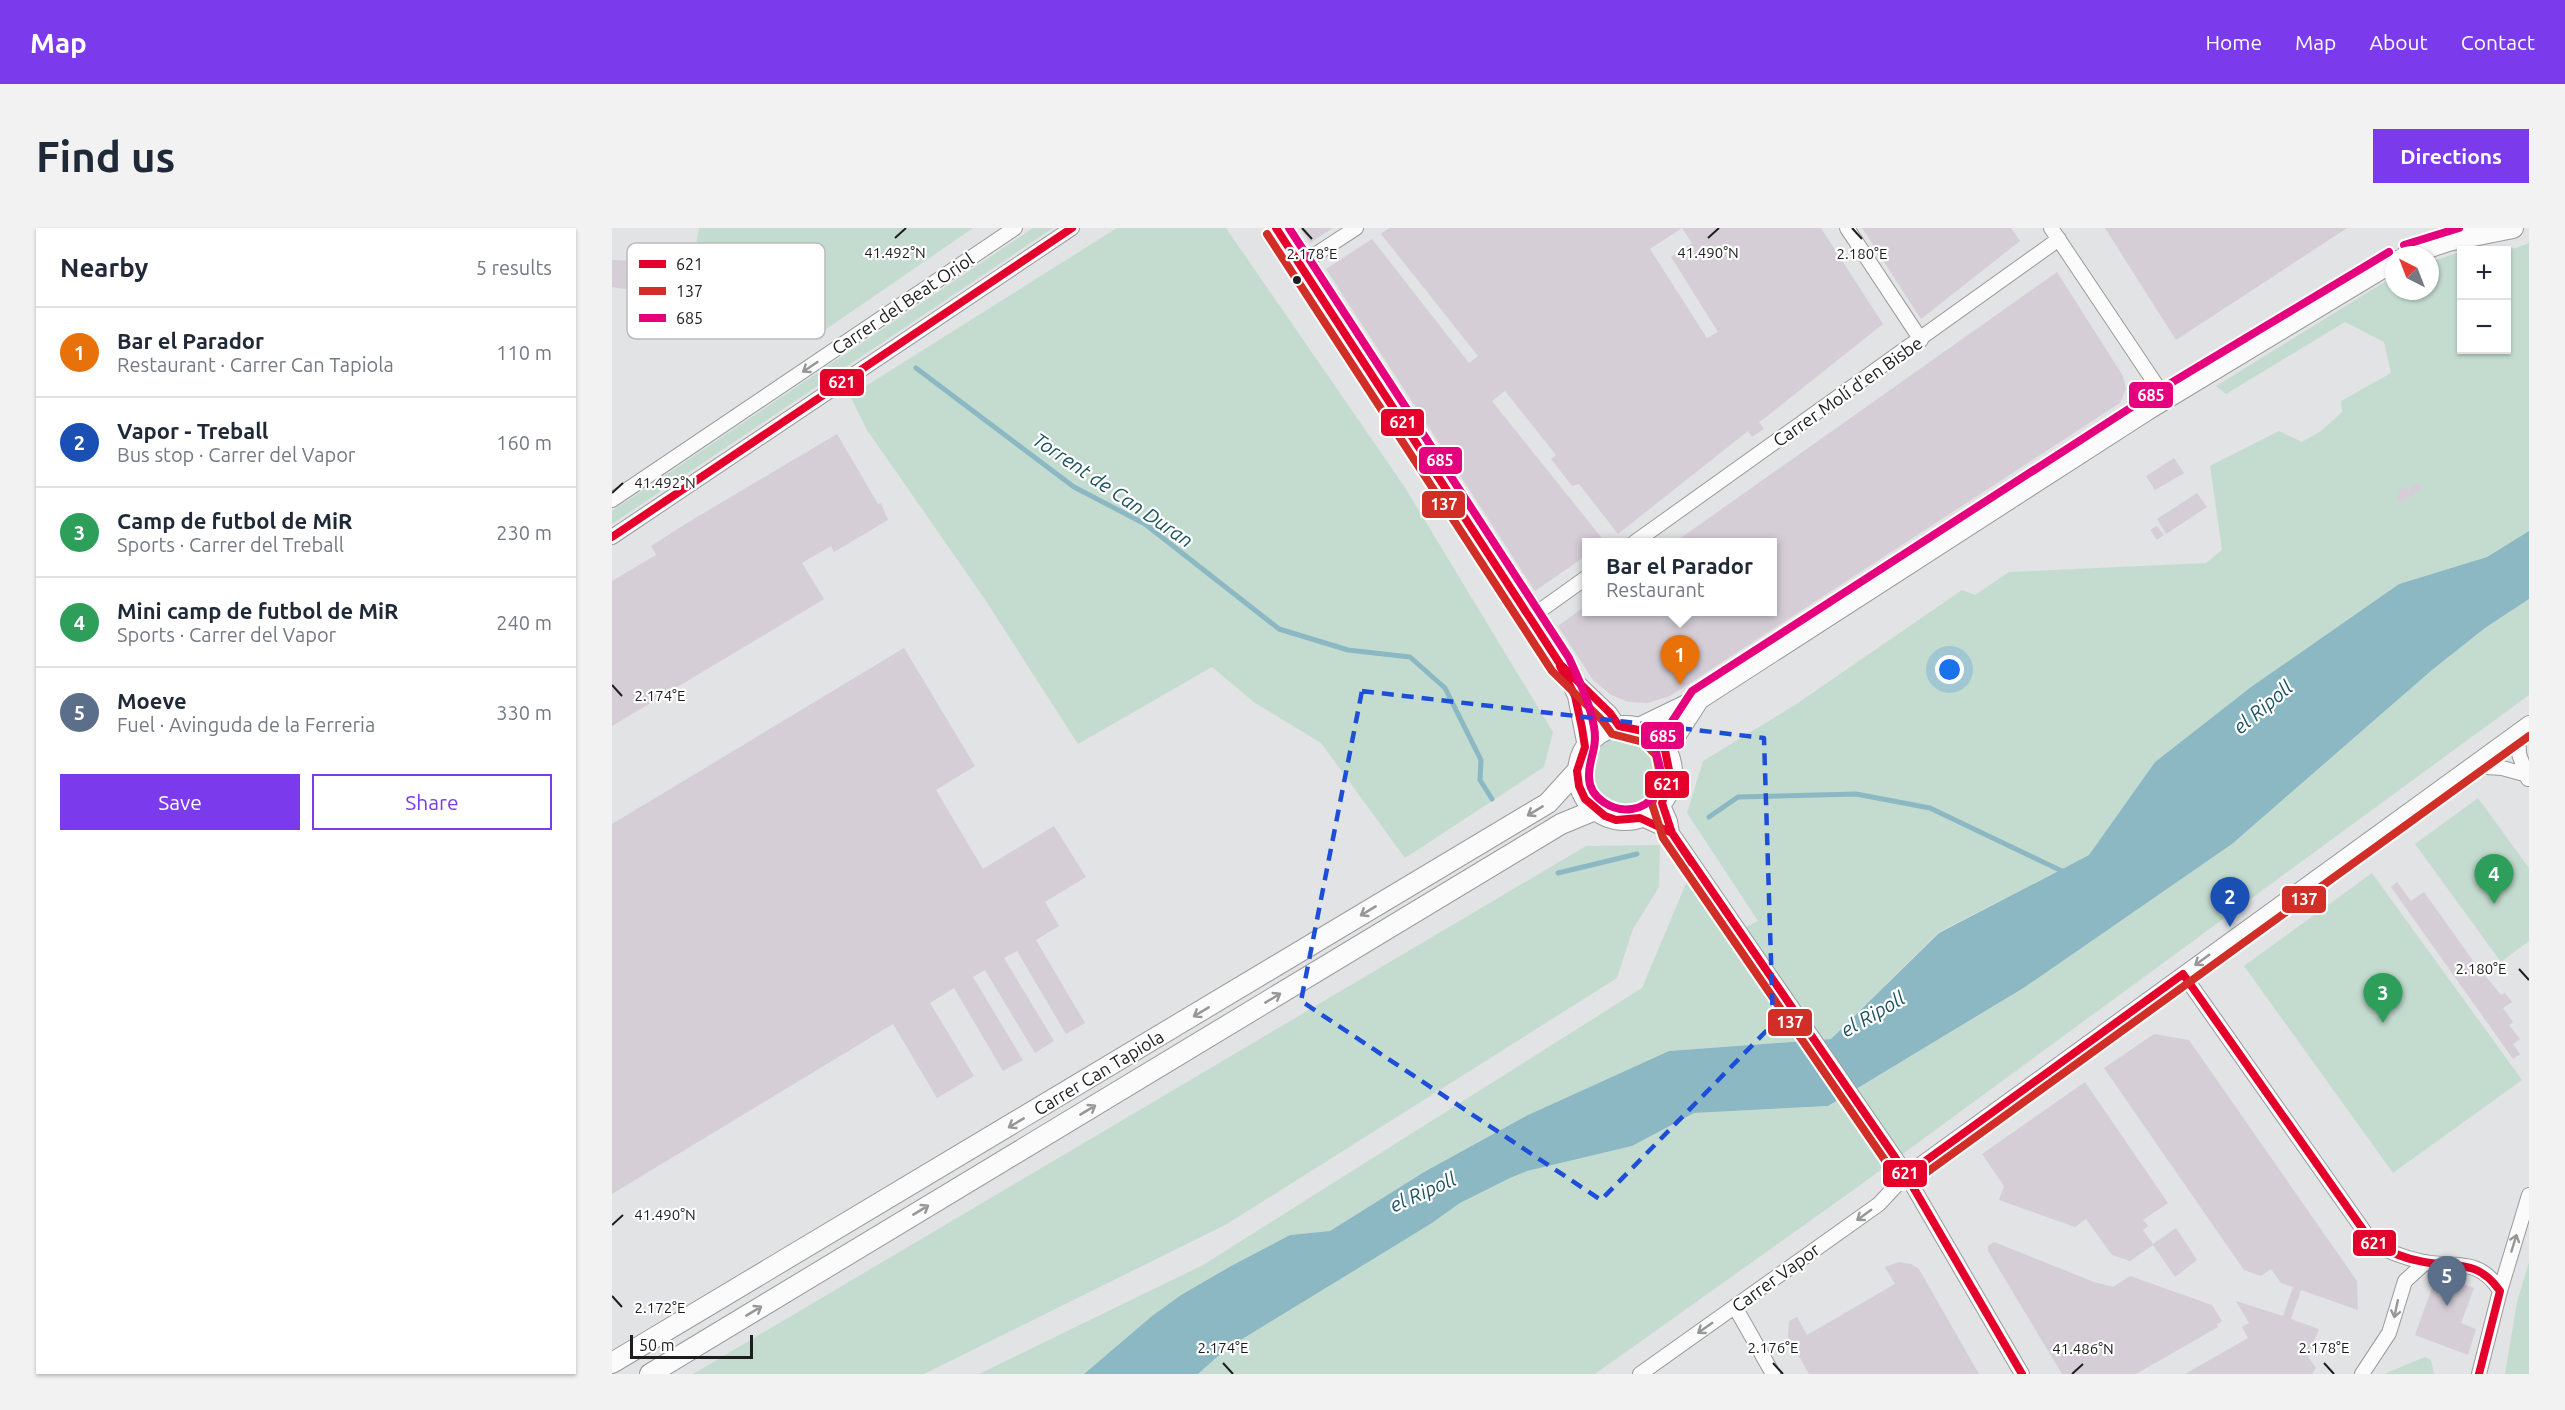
<!DOCTYPE html>
<html lang="en">
<head>
<meta charset="utf-8">
<style>
  body { margin:0; font-family:Ubuntu,sans-serif; background:#f2f2f3; color:#1f2937 }
  .controls { position:absolute; right:18px; top:18px; display:grid; overflow:hidden; border-radius:0px; box-shadow:0 2px 4px #0004 }
  .controls button { width:54px; height:54px; display:grid; place-items:center; padding:0; border:0; border-bottom:2px solid #e0e1e3; background:#fff; color:#1f2937; font:30px sans-serif }
  .compass { position:absolute; left:1773px; top:18px; width:54px; height:54px; border-radius:50%; background:#fff; box-shadow:0 2px 4px #0004; rotate:318deg }
  .scale { position:absolute; left:18px; bottom:15px; width:123px; box-sizing:border-box; padding-left:6px; border:3px solid #1d1d1e; border-top:0; font-size:16px; line-height:21px; white-space:nowrap; color:#1d1d1e; -webkit-text-stroke:4px #fff; paint-order:stroke }
  .you { position:absolute; left:1338px; top:442px; width:21px; height:21px; margin:-15px; border:4px solid #fff; border-radius:50%; background:#1a73e8; box-shadow:0 0 0 9px #1a73e833 }
  .badge { display:grid; place-items:center; width:39px; height:39px; border-radius:50%; background:#7c3aed; color:#fff; font-size:20px; font-weight:700 }
  .pin { position:absolute; translate:-50% -50px; filter:drop-shadow(0 2px 3px #0008) }
  .pin::after { content:''; position:absolute; top:32px; width:21px; height:18px; background:inherit; clip-path:polygon(0 0,100% 0,50% 100%) }
  .popup { position:absolute; left:970px; top:310px; width:195px; height:78px; box-sizing:border-box; display:grid; place-content:center; border-radius:0px; background:#fff; filter:drop-shadow(0 2px 4px #0005); font-size:20px; white-space:nowrap; color:#747a83 }
  .popup b { font-size:22px; color:#1f2937 }
  .popup::after { content:''; position:absolute; left:50%; top:100%; margin-left:-12px; border:12px solid transparent; border-top-color:#fff }
  .list { margin:0; padding:0; list-style:none }
  h2 { display:flex; justify-content:space-between; align-items:center; height:78px; margin:0; padding:0 24px; font-size:26px }
  h2 small { font-size:20px; font-weight:400; color:#747a83 }
  .list li { display:grid; grid-template-columns:39px 1fr auto; gap:18px; align-items:center; box-sizing:border-box; height:90px; padding:0 24px; border-top:2px solid #e0e1e3 }
  .list b { display:block; font-size:22px; white-space:nowrap }
  .list p { margin:0; font-size:20px; white-space:nowrap; color:#747a83 }
  .list em { font-size:20px; font-style:normal; color:#747a83 }
  .actions { display:flex; gap:12px; padding:18px 24px }
  .actions a { flex:1; padding:14px 0; border:2px solid #7c3aed; border-radius:0px; text-align:center; font-size:21px; color:#7c3aed }
  .actions .main { background:#7c3aed; color:#fff }
  .map { position:relative; flex:none; width:1917px; height:1146px; overflow:hidden; border-radius:0px }
  header { display:flex; align-items:center; gap:36px; box-sizing:border-box; height:84px; padding:0 30px; background:#7c3aed; color:#fff }
  header strong { font-size:28px }
  nav { display:flex; gap:33px; margin-inline-start:auto; font-size:21px }
  .intro { display:flex; align-items:center; justify-content:space-between; box-sizing:border-box; height:144px; padding:0 36px }
  h1 { margin:0; font-size:42px }
  .button { padding:15px 27px; border-radius:0px; background:#7c3aed; color:#fff; font-size:21px; font-weight:700 }
  main { display:flex; gap:36px; padding:0 36px }
  aside { flex:1; background:#fff; border-radius:0px; box-shadow:0 2px 4px #0004 }
  .map>svg:first-child { display:block }
  .green { fill:#c4dccf }
  .water { fill:#8cb8c4 }
  .lines { fill:none; stroke-linecap:round; stroke-linejoin:round }
  .stream { stroke:#8cb8c4; stroke-width:5 }
  .building { fill:#d5ced7; fill-rule:evenodd }
  .street-casing { stroke:#9a9a9b; stroke-width:16 }
  .secondary-casing { stroke:#9a9a9b; stroke-width:22 }
  .street { stroke:#fbfbfb; stroke-width:14 }
  .secondary { stroke:#fbfbfb; stroke-width:20 }
  .bus-1-casing { stroke:#fff; stroke-width:12 }
  .bus-2-casing { stroke:#fff; stroke-width:12 }
  .bus-3-casing { stroke:#fff; stroke-width:12 }
  .bus-1 { stroke:#e4002b; stroke-width:8 }
  .bus-2 { stroke:#d02e26; stroke-width:8 }
  .bus-3 { stroke:#e5007d; stroke-width:8 }
  .oneway { stroke:#979798 }
  .marked { fill:none; stroke:#1d4ed8; stroke-width:4.5; stroke-dasharray:12 8; stroke-linejoin:round }
  .ticks { fill:none; stroke:#1d1d1e; stroke-width:2 }
  .bus-dot { fill:#1d1d1e; stroke:#fff; stroke-width:2 }
  .labels { text-anchor:middle; stroke-width:4.5; stroke-linejoin:round; paint-order:stroke }
  .street-label { font-size:18px; fill:#1d1d1e; stroke:#fff }
  .water-label { font-size:20px; font-style:italic; fill:#1d525f; stroke:#fff }
  .key { fill:#fff; stroke:#bbbbbc; stroke-width:1.5 }
  .key-label { font-size:16px; fill:#1d1d1e }
  .ticks-label { font-size:15px; text-anchor:middle; fill:#1d1d1e; stroke:#fff; stroke-width:4.5; stroke-linejoin:round; paint-order:stroke }
  .line-badge { stroke:#fff; stroke-width:2 }
  .badge-label { font-size:16px; text-anchor:middle; font-weight:bold; fill:#fff }
</style>
</head>
<body>
<header>
<strong>Map</strong>
<nav><a>Home</a><a>Map</a><a>About</a><a>Contact</a></nav>
</header>
<div class="intro"><h1>Find us</h1><a class="button">Directions</a></div>
<main>
<aside>
<h2>Nearby<small>5 results</small></h2>
<ul class="list">
<li><span class="badge" style="background:#e8710a">1</span><div><b>Bar el Parador</b><p>Restaurant · Carrer Can Tapiola</p></div><em>110 m</em></li>
<li><span class="badge" style="background:#1a4fb4">2</span><div><b>Vapor - Treball</b><p>Bus stop · Carrer del Vapor</p></div><em>160 m</em></li>
<li><span class="badge" style="background:#2e9e5b">3</span><div><b>Camp de futbol de MiR</b><p>Sports · Carrer del Treball</p></div><em>230 m</em></li>
<li><span class="badge" style="background:#2e9e5b">4</span><div><b>Mini camp de futbol de MiR</b><p>Sports · Carrer del Vapor</p></div><em>240 m</em></li>
<li><span class="badge" style="background:#5c6f8a">5</span><div><b>Moeve</b><p>Fuel · Avinguda de la Ferreria</p></div><em>330 m</em></li>
</ul>
<div class="actions"><a class="main">Save</a><a>Share</a></div>
</aside>
<div class="map">
<svg width="1917" height="1146" viewBox="0 0 1917 1146">
  <rect width="100%" height="100%" fill="#e2e3e4"/>
  <path class="green" d="M87,0H361L213,102L71,92Z
    M421,0H441L0,296V283Z
    M505,0H614L792,258L941,504L932,539L793,630L709,515L643,475L600,439L466,516L372,370L255,202L238,168Z
    M1917,15V303L1875,329L1787,356L1639,459L1543,534L1477,627L1327,704L1219,811L1057,823L916,887L812,944L718,1003L678,1007L619,1038L569,1067L540,1088L472,1146H367L591,1037L1030,760L1075,653L1115,708L1146,693L1075,585L1091,533L1183,477L1350,362L1363,367L1397,344L1594,335L1610,322L1598,238L1667,203L1690,214L1709,203L1730,184L1729,173L1779,145L1772,114L1733,94L1614,166L1604,158L1782,48V63H1818V34L1848,24L1850,122H1894V22H1870L1904,20Z
    M1917,371V467L1240,963L983,1146H586L614,1121L690,1072L820,995L848,975L898,950L915,943L1020,918L1081,885L1216,878L1413,759L1620,616L1820,442L1873,400Z
    M974 545a38 38 0 1 1 76 0a38 38 0 1 1-76 0Z
    M1866,570L1917,640V713L1889,734L1803,616Z
    M1048,617L1047,659L1021,701L1005,750L615,996L312,1146H81L974,618Z
    M1760,645L1910,852L1781,945L1632,738Z
    M1917,1034V1146H1893L1905,1074Z
    M1813,1129L1819,1132L1822,1146H1772Z"/>
  <path class="water" d="M1917,303V371L1873,400L1820,442L1620,616L1413,759L1216,878L1082,885L1020,918L915,943L898,950L848,975L820,995L614,1121L586,1146H472L540,1088L569,1067L619,1038L678,1007L718,1003L812,944L916,887L1057,823L1219,811L1327,705L1477,627L1543,534L1639,459L1787,356L1875,329Z"/>
  <g class="lines">
    <path class="stream" d="M304,140L462,259L533,296L667,401L736,422L798,429L833,460L869,532L868,552L880,571
      M1097,589L1126,569L1244,566L1318,580L1454,645
      M946,645L1025,626"/>
  </g>
  <path class="building" d="M688,0H721L698,15Z
    M777,0H1209L1271,96L1149,193L1147,194L1152,201L1140,209L1136,203L1006,306L967,256L960,258L939,231L944,227L893,163L880,173L993,314H975V327L923,363L714,41L760,11L857,135L866,128L769,6ZM1070,0L1080,15L1059,29L1106,104L1095,110L1038,21Z
    M1250,0H1399L1408,13L1309,91Z
    M1493,0H1735L1564,112Z
    M0,32L47,34L45,66L0,59Z
    M1445,44L1511,148L1514,161L1508,175L1058,468L1036,475L1017,474L999,467L981,452L946,398L975,377V384H1161V314H1063Z
    M225,206L266,276L269,275L276,292L222,324L219,318L190,335L212,371L0,498V353L44,327L39,318L75,295Z
    M1562,230L1572,245L1543,262L1534,248Z
    M1806,254L1811,259L1788,276L1783,269L1788,267L1786,263L1792,259L1796,262Z
    M1585,265L1595,279L1554,306L1545,291Z
    M1545,298L1552,307L1545,312L1538,302Z
    M292,420L363,538L324,562L371,641L442,598L474,649L433,674L447,698L424,712L473,795L454,806L405,723L392,730L442,813L423,825L373,742L361,749L411,832L391,843L342,760L318,775L362,848L325,870L281,796L0,966V596Z
    M1785,654L1799,673L1812,664L1862,734L1889,767L1893,765L1900,774L1891,780L1901,794L1897,797L1908,811L1901,816L1908,826L1901,831L1779,659Z
    M1542,806L1577,812L1745,1053L1746,1082L1689,1062L1679,1091L1707,1101L1696,1129L1704,1140L1700,1146H1573L1636,1110L1630,1099L1637,1095L1624,1073L1671,1088L1681,1059L1669,1055L1659,1041L1649,1048L1632,1042L1492,840Z
    M1473,854L1556,975L1531,992L1536,998L1531,1002L1541,1016L1564,1000L1585,1032L1563,1049L1541,1017L1518,1033L1500,1027L1474,991L1463,999L1387,972L1392,958L1370,926Z
    M1382,1014L1482,1054L1501,1059L1518,1048L1600,1077L1610,1093L1605,1096L1606,1099L1524,1146H1450L1376,1023V1018Z
    M1287,1034L1299,1036L1307,1041L1367,1146H1197L1176,1109L1177,1093L1185,1089L1195,1107L1283,1056L1273,1039Z
    M1825,1046L1862,1060L1849,1095L1864,1101L1856,1127L1803,1107Z"/>
  <g class="lines">
    <g class="street-casing">
      <path id="street" d="M664,0L948,436L963,468L973,519
        M1235,0L1309,112
        M1439,0L1553,170
        M689,36L744,0
        M0,272L403,0
        M0,309L460,0
        M1023,314L1447,11
        M919,389L975,349
        M957,446L998,485L1007,498
        M1906,504L1907,526L1916,551
        M1859,538L1890,540L1912,546
        M1050,575L1058,593L1060,605L1287,935L1410,1146
        M1028,590L1060,605
        M1571,746L1759,1013C1775,1024 1793,1030 1812,1034C1844,1040 1868,1029 1888,1063
        M1123,1079L1161,1146
        M1028,1146L1267,976L1294,947L1917,495
        M1750,1146L1777,1105L1793,1053L1814,1034
        M1867,1146L1888,1063L1917,967"/>
    </g>
    <g class="secondary-casing">
      <path id="secondary" d="M1795,27L1836,13L1901,0
        M966 545a47 47 0 1 1 94 0a47 47 0 1 1-94 0Z
        M1027,500L1087,471L1535,182L1782,33
        M1054,522L1085,474
        M0,1135L936,575L965,543
        M38,1146L949,596L983,582"/>
    </g>
    <use href="#street" class="street"/>
    <use href="#secondary" class="secondary"/>
    <g class="bus-1-casing">
      <path id="bus-1" d="M664,0L948,436L998,485L1007,498L1036,504L1053,522L1058,547L1050,575L1060,605L1287,935L1410,1146
        M0,309L460,0
        M948,438L963,468L970,500L973,519L965,543L967,558L973,571L993,588L1004,592L1028,590L1060,605L1080,635
        M1294,947L1571,746L1759,1013C1775,1023 1793,1031 1812,1034C1846,1040 1865,1031 1888,1063L1867,1146"/>
    </g>
    <g class="bus-2-casing">
      <path id="bus-2" d="M655,6L940,443L990,492L1000,506L1031,514L1044,527L1048,546L1040,576L1051,610L1290,957L1300,955L1917,508"/>
    </g>
    <g class="bus-3-casing">
      <path id="bus-3" d="M677,0L957,430C967,452 978,475 982,499C986,521 976,532 977,549C977,570 1001,584 1020,581C1040,578 1051,560 1048,540C1047,533 1043,526 1044,518L1080,463L1529,173L1777,24
        M1792,17L1847,0"/>
    </g>
    <use href="#bus-1" class="bus-1"/>
    <use href="#bus-2" class="bus-2"/>
    <use href="#bus-3" class="bus-3"/>
  </g>
  <defs><path id="oneway-shaft" d="M-6 0H5M1.5-3L5.5 0L1.5 3" fill="none" stroke-width="1.6" stroke-linecap="round" stroke-linejoin="round" transform="scale(1.5)"/></defs>
  <g class="oneway">
    <use href="#oneway-shaft" transform="translate(198 139) rotate(146)"/>
    <use href="#oneway-shaft" transform="translate(923 583) rotate(149)"/>
    <use href="#oneway-shaft" transform="translate(756 683) rotate(149)"/>
    <use href="#oneway-shaft" transform="translate(1590 732) rotate(144)"/>
    <use href="#oneway-shaft" transform="translate(661 770) rotate(-31)"/>
    <use href="#oneway-shaft" transform="translate(589 784) rotate(149)"/>
    <use href="#oneway-shaft" transform="translate(476 882) rotate(-31)"/>
    <use href="#oneway-shaft" transform="translate(404 895) rotate(149)"/>
    <use href="#oneway-shaft" transform="translate(309 982) rotate(-31)"/>
    <use href="#oneway-shaft" transform="translate(1252 987) rotate(144)"/>
    <use href="#oneway-shaft" transform="translate(1902 1015) rotate(-73)"/>
    <use href="#oneway-shaft" transform="translate(1784 1081) rotate(102)"/>
    <use href="#oneway-shaft" transform="translate(142 1083) rotate(-31)"/>
    <use href="#oneway-shaft" transform="translate(1093 1100) rotate(145)"/>
  </g>
  <path class="marked" d="M750,463L1152,510L1161,796L989,972L689,773Z"/>
  <path class="ticks" d="M690,0L700,11M1240,0L1250,11M283,10L294,0M1096,10L1107,0M0,265L11,255M0,457L10,468M1907,741L1917,752M0,997L11,987M0,1068L10,1079M611,1135L621,1146M1161,1135L1171,1146M1712,1135L1722,1146M1460,1146L1471,1136"/>
  <circle class="bus-dot" cx="685" cy="52" r="5"/>
  <g class="labels">
    <g class="street-label">
      <text transform="translate(291 76) rotate(-34)" y="6">Carrer del Beat Oriol</text>
      <text transform="translate(1236 164) rotate(-35)" y="6">Carrer Molí d'en Bisbe</text>
      <text transform="translate(487 845) rotate(-31)" y="6">Carrer Can Tapiola</text>
      <text transform="translate(1164 1050) rotate(-36)" y="6">Carrer Vapor</text>
    </g>
    <g class="water-label">
      <text transform="translate(501 262) rotate(34)" y="7">Torrent de Can Duran</text>
      <text transform="translate(1651 479) rotate(-40)" y="7">el Ripoll</text>
      <text transform="translate(1261 786) rotate(-30)" y="7">el Ripoll</text>
      <text transform="translate(811 964) rotate(-24)" y="7">el Ripoll</text>
    </g>
  </g>
  <rect x="15" y="15" width="198" height="96" rx="9" class="key"/>
  <rect x="27" y="32" width="27" height="8" fill="#e4002b"/>
  <rect x="27" y="59" width="27" height="8" fill="#d02e26"/>
  <rect x="27" y="86" width="27" height="8" fill="#e5007d"/>
  <g class="key-label">
    <text x="64" y="42">621</text>
    <text x="64" y="69">137</text>
    <text x="64" y="96">685</text>
  </g>
  <g class="ticks-label">
    <text x="283" y="30">41.492°N</text>
    <text x="1096" y="30">41.490°N</text>
    <text x="700" y="31">2.178°E</text>
    <text x="1250" y="31">2.180°E</text>
    <text x="53" y="260">41.492°N</text>
    <text x="48" y="473">2.174°E</text>
    <text x="1869" y="746">2.180°E</text>
    <text x="53" y="992">41.490°N</text>
    <text x="48" y="1085">2.172°E</text>
    <text x="611" y="1125">2.174°E</text>
    <text x="1161" y="1125">2.176°E</text>
    <text x="1712" y="1125">2.178°E</text>
    <text x="1471" y="1126">41.486°N</text>
  </g>
  <g class="line-badge">
    <rect x="207" y="140" width="46" height="29" rx="6" fill="#e4002b"/>
    <rect x="1516" y="153" width="46" height="28" rx="6" fill="#e5007d"/>
    <rect x="768" y="180" width="45" height="29" rx="6" fill="#e4002b"/>
    <rect x="806" y="218" width="45" height="29" rx="6" fill="#e5007d"/>
    <rect x="809" y="262" width="45" height="29" rx="6" fill="#d02e26"/>
    <rect x="1028" y="493" width="45" height="29" rx="6" fill="#e5007d"/>
    <rect x="1032" y="542" width="46" height="29" rx="6" fill="#e4002b"/>
    <rect x="1669" y="657" width="46" height="29" rx="6" fill="#d02e26"/>
    <rect x="1155" y="780" width="46" height="29" rx="6" fill="#d02e26"/>
    <rect x="1270" y="931" width="46" height="29" rx="6" fill="#e4002b"/>
    <rect x="1740" y="1001" width="45" height="28" rx="6" fill="#e4002b"/>
  </g>
  <g class="badge-label">
    <text x="230" y="160">621</text>
    <text x="1539" y="173">685</text>
    <text x="791" y="200">621</text>
    <text x="828" y="238">685</text>
    <text x="832" y="282">137</text>
    <text x="1051" y="514">685</text>
    <text x="1055" y="562">621</text>
    <text x="1692" y="677">137</text>
    <text x="1178" y="800">137</text>
    <text x="1293" y="951">621</text>
    <text x="1762" y="1021">621</text>
  </g>
</svg>
<div class="controls">
<button>+</button>
<button>−</button>
</div>
<svg class="compass" viewBox="-18 -18 36 36"><path d="M0-13l5 13h-10z" fill="#e53935"/><path d="M0 13l5-13h-10z" fill="#747a83"/></svg>
<div class="scale">50 m</div>
<div class="you"></div>
<div class="pin badge" style="left:1068px;top:457px;background:#e8710a">1</div>
<div class="popup"><b>Bar el Parador</b>Restaurant</div>
<div class="pin badge" style="left:1618px;top:699px;background:#1a4fb4">2</div>
<div class="pin badge" style="left:1771px;top:795px;background:#2e9e5b">3</div>
<div class="pin badge" style="left:1882px;top:676px;background:#2e9e5b">4</div>
<div class="pin badge" style="left:1835px;top:1078px;background:#5c6f8a">5</div>
</div>
</main>
</body>
</html>
